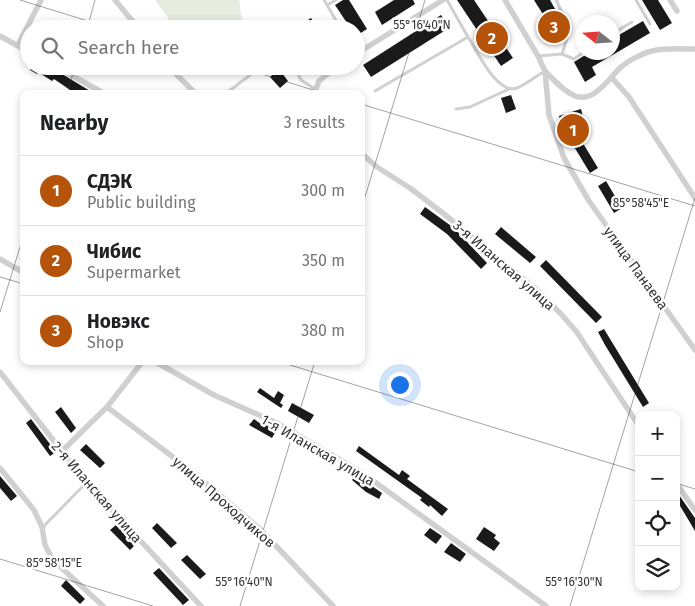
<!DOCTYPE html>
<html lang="en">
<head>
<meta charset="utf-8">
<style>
  body { margin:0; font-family:"Fira Sans",sans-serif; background:#f6f6f6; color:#202124 }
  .controls { position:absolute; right:15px; bottom:15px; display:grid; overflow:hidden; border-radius:10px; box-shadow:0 2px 8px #0003 }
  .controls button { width:45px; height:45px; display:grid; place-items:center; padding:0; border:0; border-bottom:1px solid #e0e0e0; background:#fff; color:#202124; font:25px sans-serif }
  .compass { position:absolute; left:575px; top:15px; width:45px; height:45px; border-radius:50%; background:#fff; box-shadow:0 2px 8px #0003; rotate:287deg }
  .you { position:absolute; left:399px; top:384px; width:18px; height:18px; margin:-12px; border:4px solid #fff; border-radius:50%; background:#1a73e8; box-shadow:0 0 0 8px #1a73e833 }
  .badge { display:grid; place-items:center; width:32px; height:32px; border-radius:50%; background:#b45309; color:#fff; font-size:16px; font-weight:700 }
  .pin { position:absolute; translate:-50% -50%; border:2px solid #fff; box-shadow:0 1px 5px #0006 }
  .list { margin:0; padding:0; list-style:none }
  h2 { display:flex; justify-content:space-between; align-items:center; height:65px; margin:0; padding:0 20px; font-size:21px }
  h2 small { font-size:16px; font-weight:400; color:#757577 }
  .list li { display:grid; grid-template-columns:32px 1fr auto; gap:15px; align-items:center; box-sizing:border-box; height:70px; padding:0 20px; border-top:1px solid #e0e0e0 }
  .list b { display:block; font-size:19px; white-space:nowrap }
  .list p { margin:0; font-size:16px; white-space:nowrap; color:#757577 }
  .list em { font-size:16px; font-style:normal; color:#757577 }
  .icon { flex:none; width:28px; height:28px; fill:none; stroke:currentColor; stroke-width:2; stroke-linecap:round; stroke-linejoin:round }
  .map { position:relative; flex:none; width:695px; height:606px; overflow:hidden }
  .search { position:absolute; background:#fff; box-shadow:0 2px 8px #0003; left:20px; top:20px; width:345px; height:55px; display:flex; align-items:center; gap:12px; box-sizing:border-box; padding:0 18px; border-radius:28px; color:#757577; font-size:19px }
  .panel { position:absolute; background:#fff; box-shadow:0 2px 8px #0003; left:20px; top:90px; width:345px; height:275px; border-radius:10px }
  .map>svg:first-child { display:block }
  .green { fill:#e6ecdf }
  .building { fill:#1a1a1a }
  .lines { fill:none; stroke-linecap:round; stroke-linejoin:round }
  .lane { stroke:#d0d0d0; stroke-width:3 }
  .street { stroke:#d0d0d0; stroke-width:5.5 }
  .ticks { fill:none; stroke:#333; stroke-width:1; stroke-opacity:0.45 }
  .labels { text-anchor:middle; stroke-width:5; stroke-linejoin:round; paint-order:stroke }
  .street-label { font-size:14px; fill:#333; stroke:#fff }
  .ticks-label { font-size:12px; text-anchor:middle; fill:#333; stroke:#fff; stroke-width:5; stroke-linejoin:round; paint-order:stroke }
</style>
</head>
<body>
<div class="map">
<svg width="695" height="606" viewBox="0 0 695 606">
  <rect width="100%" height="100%" fill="#fff"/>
  <path class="green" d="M155,0H239L242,19L237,29H176Z"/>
  <path class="building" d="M343,0H349L367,29L356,36V29H351L335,5Z
    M394,0H413L415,4L382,25L375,12Z
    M457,0H474L513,58L501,66Z
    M534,0H550L564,25L554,32Z
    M642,0H658L672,23L660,30Z
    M441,15L449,28L371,77L363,65Z
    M311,18L318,29H294Z
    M643,21L650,33L592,67L596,75L585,82L574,62L590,52H612V39Z
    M29,66H49L95,94H76L54,79L52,81L38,72L37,74L30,70L31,68Z
    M279,69L288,81L280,88L270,77Z
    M511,95L516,109L506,113L501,98Z
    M581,109L583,117L563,128L559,116Z
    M581,140L598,168L590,173L573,145Z
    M606,181L622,208L614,213L598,186Z
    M425,207L454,228L487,263L481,269L447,234L420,214Z
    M501,227L536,257L530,263L495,234Z
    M546,260L602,317L596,323L540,266Z
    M604,329L649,403L643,407L605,345L598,332Z
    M260,388L274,398L278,391L284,395L280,403L283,405L281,408L257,392Z
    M292,403L314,415L309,423L288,411Z
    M61,407L76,428L71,433L55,412Z
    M31,419L56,452L50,456L26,423Z
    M254,419L265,427L266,425L276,431L272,438L249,425Z
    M86,444L105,463L100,468L80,450Z
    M359,446L399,475L402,470L410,476L407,479L448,509L442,516L430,505L429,507L420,500L422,498L356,451Z
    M356,475L382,493L379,499L366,492L352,480Z
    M0,476L17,496L11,501L0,488Z
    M679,495L695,518V531L676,499Z
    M157,523L177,543L171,548L152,528Z
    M116,525L136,544L130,550L110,530Z
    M484,527L496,535L494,538L500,543L494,551L476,539Z
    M430,528L442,536L436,544L424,535Z
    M451,543L466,554L460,562L444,552Z
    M187,555L206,574L200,579L181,560Z
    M159,568L189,600L183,605L153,573Z
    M66,580L85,599L80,604L61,586Z"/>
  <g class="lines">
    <path class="lane" d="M324,0L327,5
      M336,0L327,5L341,29
      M447,0L468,37
      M556,0L570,29L562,54
      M636,0L650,24
      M612,34L632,22
      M538,56L562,54L574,59L584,52
      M294,66L301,80L315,89
      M375,91L468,37C477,51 497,95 517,88C527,84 536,76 545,71
      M225,94L262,66
      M456,109L470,107L509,89
      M43,527L86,483"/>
    <path class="street" d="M115,0L139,29
      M505,0L538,56L545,71L549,115L564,158L589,201L695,350
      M670,0L677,11
      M0,36L29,52
      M18,45L41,0
      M356,54L443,0
      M55,66L105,94
      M168,66L196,94
      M545,71C554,80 563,91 575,96C593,103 608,80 619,69C624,64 634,58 641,55C656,47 679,49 695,49
      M612,78L629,97L695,198
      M314,94L319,81L337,66
      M361,153L377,167L410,188L444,214L537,290L561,314L576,331L639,426
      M0,259L24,273
      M154,361L214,395L279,424L361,472L546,606
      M0,372L86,482L201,606
      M107,407L190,470L260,529L333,606
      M61,452L107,407L143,361
      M0,468L34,510L42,527L45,545L53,560L103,606
      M676,483L695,510"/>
  </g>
  <path class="ticks" d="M20,0L114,29M87,29L95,0M236,66L326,94M67,94L75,66M361,104L695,206M361,210L425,0M0,277L24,284M0,312L24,234M277,361L639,472M676,483L695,489M0,559L153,606M240,606L315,361M570,606L695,198"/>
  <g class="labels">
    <g class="street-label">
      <text transform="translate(504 265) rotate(41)" y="5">3-я Иланская улица</text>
      <text transform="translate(636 268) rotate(54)" y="5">улица Панаева</text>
      <text transform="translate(318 450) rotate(30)" y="5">1-я Иланская улица</text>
      <text transform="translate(97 492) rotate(49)" y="5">2-я Иланская улица</text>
      <text transform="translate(224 502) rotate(41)" y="5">улица Проходчиков</text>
    </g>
  </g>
  <g class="ticks-label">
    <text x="422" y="29">55°16'40"N</text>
    <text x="641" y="207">85°58'45"E</text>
    <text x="54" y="567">85°58'15"E</text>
    <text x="244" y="586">55°16'40"N</text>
    <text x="574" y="586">55°16'30"N</text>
  </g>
</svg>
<div class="controls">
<button>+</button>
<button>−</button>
<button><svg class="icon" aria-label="locate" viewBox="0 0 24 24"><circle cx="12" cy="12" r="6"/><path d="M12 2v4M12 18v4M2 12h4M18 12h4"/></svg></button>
<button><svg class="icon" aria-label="layers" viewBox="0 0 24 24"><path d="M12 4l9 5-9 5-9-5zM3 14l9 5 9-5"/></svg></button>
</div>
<svg class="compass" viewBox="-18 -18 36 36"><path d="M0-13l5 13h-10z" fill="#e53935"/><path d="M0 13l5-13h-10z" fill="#757577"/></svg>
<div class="you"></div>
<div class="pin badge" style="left:573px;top:130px">1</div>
<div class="pin badge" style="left:492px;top:38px">2</div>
<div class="pin badge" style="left:554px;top:27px">3</div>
<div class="search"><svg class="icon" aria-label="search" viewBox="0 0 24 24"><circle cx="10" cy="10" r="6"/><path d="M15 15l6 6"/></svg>Search here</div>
<section class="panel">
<h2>Nearby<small>3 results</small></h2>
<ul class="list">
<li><span class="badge">1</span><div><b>СДЭК</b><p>Public building</p></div><em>300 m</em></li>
<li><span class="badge">2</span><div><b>Чибис</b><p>Supermarket</p></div><em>350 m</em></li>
<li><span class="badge">3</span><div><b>Новэкс</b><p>Shop</p></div><em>380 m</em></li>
</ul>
</section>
</div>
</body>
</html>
